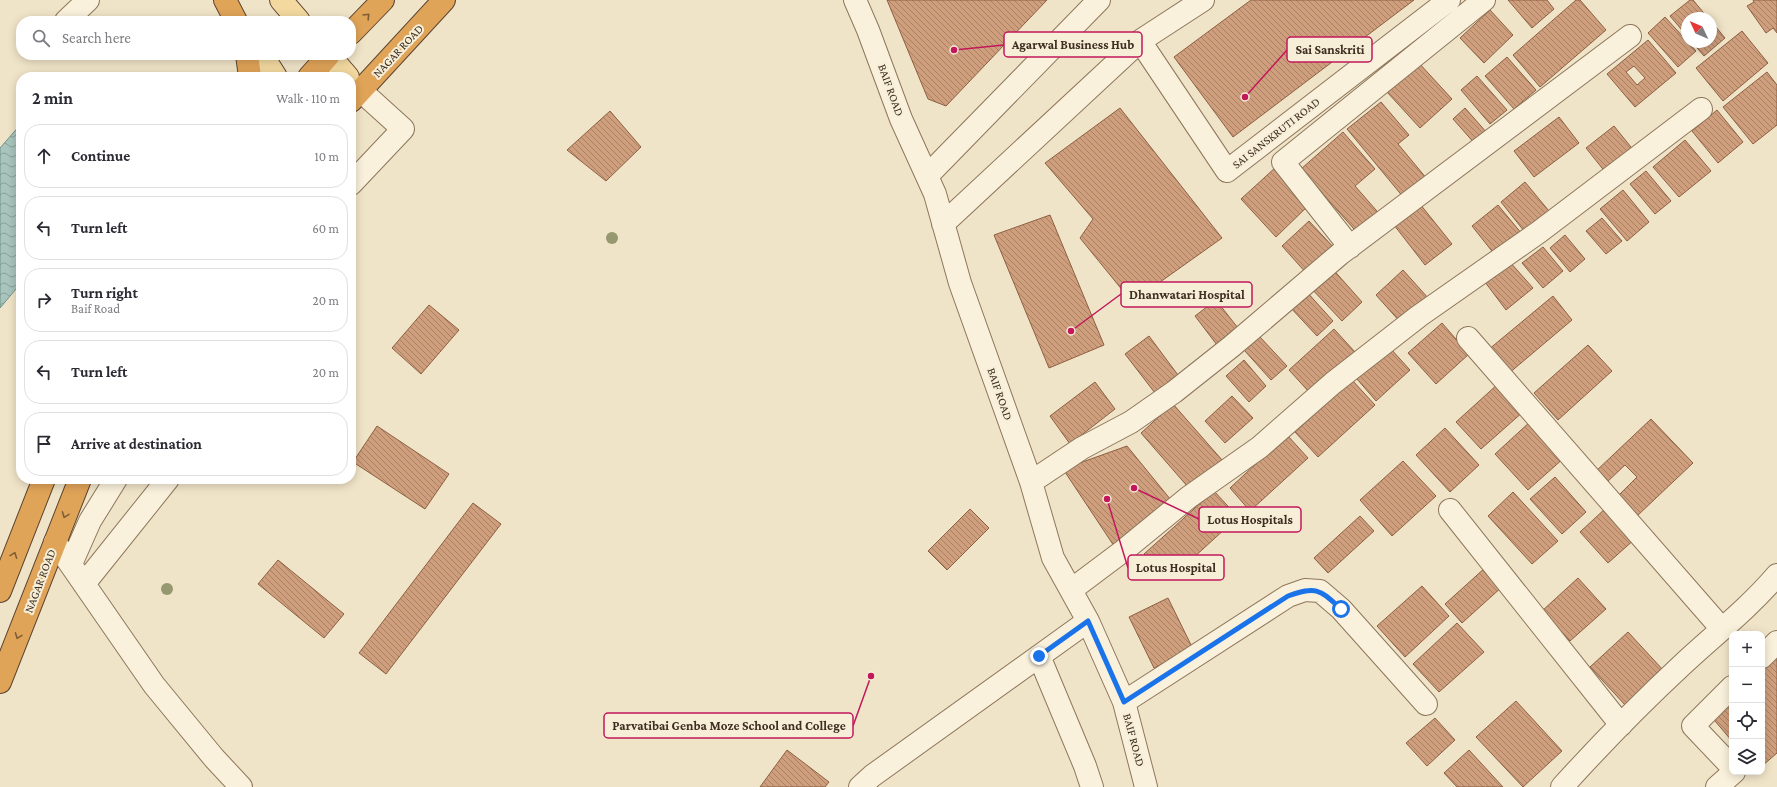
<!DOCTYPE html>
<html lang="en">
<head>
<meta charset="utf-8">
<style>
  body { margin:0; font-family:"Crimson Pro",serif; background:#f2f2f3; color:#2b2b33 }
  .controls { position:absolute; right:12px; bottom:12px; display:grid; overflow:hidden; border-radius:8px; box-shadow:0 2px 10px #0003 }
  .controls button { width:36px; height:36px; display:grid; place-items:center; padding:0; border:0; border-bottom:1px solid #e1e1e2; background:#fff; color:#2b2b33; font:20px sans-serif }
  .compass { position:absolute; left:1681px; top:12px; width:36px; height:36px; border-radius:50%; background:#fff; box-shadow:0 2px 10px #0003; rotate:314deg }
  .stop { position:absolute; width:12px; height:12px; margin:-9px; border:3px solid #1a73e8; border-radius:50%; background:#fff }
  .stop.end { background:#1a73e8; border-color:#fff; box-shadow:0 1px 4px #0008 }
  .list { margin:0; padding:0; list-style:none }
  h2 { display:flex; justify-content:space-between; align-items:center; height:52px; margin:0; padding:0 16px; font-size:17px }
  h2 small { font-size:13px; font-weight:400; color:#7c7c81 }
  .list li { display:grid; grid-template-columns:26px 1fr auto; gap:12px; align-items:center; box-sizing:border-box; height:64px; margin:0 8px 8px; padding:0 8px; border:1px solid #e1e1e2; border-radius:16px }
  .list b { display:block; font-size:15px; white-space:nowrap }
  .list p { margin:0; font-size:13px; white-space:nowrap; color:#7c7c81 }
  .list em { font-size:13px; font-style:normal; color:#7c7c81 }
  .icon { flex:none; width:22px; height:22px; fill:none; stroke:currentColor; stroke-width:2; stroke-linecap:round; stroke-linejoin:round }
  .map { position:relative; flex:none; width:1777px; height:787px; overflow:hidden }
  .search { position:absolute; background:#fff; box-shadow:0 2px 10px #0003; left:16px; top:16px; width:340px; height:44px; display:flex; align-items:center; gap:10px; box-sizing:border-box; padding:0 14px; border-radius:16px; color:#7c7c81; font-size:15px }
  .panel { position:absolute; background:#fff; box-shadow:0 2px 10px #0003; left:16px; top:72px; width:340px; height:412px; border-radius:16px }
  .map>svg:first-child { display:block }
  .water { fill:url(#water-waves); stroke:#6f938a }
  .building { fill:url(#building-back-hatch); stroke:#8d5f41; fill-rule:evenodd }
  .lines { fill:none; stroke-linecap:round; stroke-linejoin:round }
  .minor-casing { stroke:#8d765c; stroke-width:24 }
  .major-casing { stroke:#5b4430; stroke-width:24 }
  .highway-casing { stroke:#5b4430; stroke-width:24 }
  .minor { stroke:#faf1dc; stroke-width:22 }
  .major { stroke:#f3d9a0; stroke-width:22 }
  .highway { stroke:#e0a458; stroke-width:22 }
  .tree { fill:#96986f }
  .oneway { stroke:#7e5d36 }
  .route { stroke:#1a73e8; stroke-width:5 }
  .labels { text-anchor:middle; stroke-width:4; stroke-linejoin:round; paint-order:stroke }
  .street-label { font-size:12px; fill:#3d2e20; stroke:#f7eed8 }
  .leader { fill:none; stroke:#c2185b; stroke-width:1.5 }
  .callout-dot { fill:#c2185b; stroke:#f7eed8; stroke-width:1.5 }
  .callout { fill:#f7eed8; stroke:#c2185b; stroke-width:1.5 }
  .callout-label { font-size:13px; text-anchor:middle; font-weight:bold; fill:#3d2e20 }
</style>
</head>
<body>
<div class="map">
<svg width="1777" height="787" viewBox="0 0 1777 787">
  <defs>
    <pattern id="water-waves" width="16" height="10" patternUnits="userSpaceOnUse"><rect width="16" height="10" fill="#a9c4bc"/><path d="M0 5q4-4 8 0t8 0" fill="none" stroke="#8ba098"/></pattern>
    <pattern id="building-back-hatch" width="6" height="6" patternUnits="userSpaceOnUse"><rect width="6" height="6" fill="#cf9f7d"/><path d="M-1 5l2 2M0 0l6 6M5-1l2 2" fill="none" stroke="#a98266"/></pattern>
  </defs>
  <rect width="100%" height="100%" fill="#f0e4c8"/>
  <path class="water" d="M21,124V283L0,308V148Z"/>
  <path class="building" d="M887,0H1047L946,106L928,99Z
    M1251,0H1414L1233,137L1174,57Z
    M1508,0H1547L1554,9L1532,28Z
    M1576,0H1580L1606,30L1540,87L1513,55Z
    M1690,0H1693L1708,18H1687V36L1670,16Z
    M1753,0H1777V33L1773,28L1766,33L1747,6L1754,2Z
    M1490,10L1513,35L1484,63L1460,38Z
    M1665,17L1696,51L1678,67L1648,33Z
    M1711,21L1725,38L1704,56L1692,42H1711Z
    M1742,31L1768,63L1723,101L1696,68Z
    M1648,40L1676,73L1635,107L1607,74ZM1634,66L1645,78L1637,85L1626,72Z
    M1507,57L1536,90L1514,109L1485,76Z
    M1418,62L1452,99L1420,128L1387,92Z
    M1767,72L1777,85V125L1753,144L1723,107Z
    M1477,76L1507,110L1490,124L1461,90Z
    M1381,102L1409,135L1398,144L1427,179L1404,198L1347,129Z
    M1120,108L1222,238L1132,302L1080,238L1093,219L1045,163Z
    M1465,108L1488,134L1476,145L1453,119Z
    M1717,110L1743,142L1718,163L1692,131Z
    M610,111L641,147L606,181L567,150Z
    M1559,117L1579,143L1534,177L1514,151Z
    M1614,126L1635,152L1606,173L1586,148Z
    M1343,132L1375,169L1355,186L1383,218L1361,237L1301,169Z
    M1685,140L1711,171L1679,197L1653,167Z
    M1276,167L1310,204L1276,237L1241,199Z
    M1646,171L1671,201L1655,214L1630,184Z
    M1525,182L1549,211L1524,231L1501,202Z
    M1623,190L1649,222L1627,241L1600,209Z
    M1420,204L1452,244L1425,265L1394,225Z
    M1498,205L1522,234L1495,255L1472,226Z
    M1050,215L1104,345L1049,368L994,235Z
    M1602,218L1622,241L1606,254L1586,231Z
    M1309,221L1336,250L1308,275L1282,246Z
    M1565,235L1585,259L1570,272L1550,248Z
    M1543,247L1563,271L1543,288L1522,263Z
    M1509,261L1533,288L1506,310L1485,282Z
    M1330,266L1362,302L1342,321L1309,286Z
    M1403,270L1429,299L1402,324L1376,295Z
    M1306,291L1333,321L1317,336L1289,306Z
    M1553,296L1572,320L1508,374L1488,350Z
    M1216,300L1238,328L1217,345L1195,316Z
    M429,305L459,330L421,374L392,348Z
    M1442,323L1469,354L1436,384L1408,353Z
    M1334,329L1355,352L1310,393L1289,370Z
    M1149,336L1178,375L1155,393L1125,354Z
    M1260,337L1287,366L1271,380L1244,350Z
    M1588,345L1612,371L1558,420L1534,393Z
    M1390,348L1410,370L1376,401L1357,379Z
    M1244,360L1266,386L1249,402L1226,376Z
    M1352,380L1375,405L1318,457L1295,432Z
    M1095,382L1115,409L1070,444L1050,416Z
    M1499,383L1524,411L1481,449L1456,422Z
    M1232,396L1253,418L1225,443L1205,421Z
    M1173,404L1222,460L1188,487L1141,433Z
    M1651,419L1693,463L1637,516L1618,496L1637,477L1625,465L1606,483L1595,472Z
    M1532,420L1565,457L1528,490L1495,454Z
    M377,426L449,474L425,509L353,462Z
    M1445,428L1479,465L1450,492L1416,455Z
    M1287,435L1308,458L1250,511L1230,488Z
    M1127,446L1175,505L1114,546L1063,469Z
    M1403,461L1436,496L1392,536L1360,500Z
    M1555,477L1586,512L1562,534L1530,499Z
    M1214,491L1238,517L1169,580L1144,554Z
    M1513,492L1558,541L1532,564L1488,516Z
    M473,503L501,524L386,674L359,653Z
    M1607,507L1636,538L1608,563L1580,532Z
    M970,509L989,528L947,570L928,551Z
    M1360,516L1374,531L1328,573L1314,558Z
    M278,560L344,614L324,638L258,584Z
    M1486,567L1503,586L1462,623L1445,604Z
    M1578,578L1606,609L1570,641L1542,611Z
    M1422,586L1449,616L1405,657L1377,626Z
    M1168,598L1193,649L1154,668L1129,617Z
    M1457,623L1484,652L1439,692L1413,664Z
    M1628,632L1664,671L1626,706L1590,667Z
    M1777,656V753L1762,766V669Z
    M1732,694V741L1709,714Z
    M1516,701L1562,751L1523,787L1476,737Z
    M1435,718L1455,740L1427,766L1406,743Z
    M787,750L829,782L825,787H760Z
    M1469,750L1503,787H1457L1444,773Z"/>
  <g class="lines">
    <g class="minor-casing">
      <path id="minor" d="M855,0L868,30L901,119L935,194L960,283L1031,482L1053,558L1088,621L1124,702L1146,787
        M66,21L88,0
        M1140,41L1227,171L1449,0
        M927,176L1099,0
        M351,184L403,129L361,91
        M943,224L1140,41L1203,0
        M1350,247L1283,162L1484,0
        M1468,338L1722,629
        M1031,482L1082,448L1131,422L1174,392L1232,346L1340,254L1630,36
        M1450,510L1621,725
        M55,542L154,685L214,758L241,787
        M71,564L90,521L116,479
        M84,584L168,479
        M1071,590L1123,551L1189,497L1260,447L1333,383L1419,316L1539,232L1701,109
        M1039,656L1085,766L1092,787
        M1762,657L1777,642
        M1732,687L1693,726L1732,767
        M1124,702L1288,596L1305,590L1320,591L1341,609L1426,704
        M860,787L872,776L1088,621
        M1562,787C1600,745 1640,704 1682,665C1714,635 1748,609 1777,575
        M1717,787L1734,772"/>
    </g>
    <g class="major-casing">
      <path id="major" d="M281,0L299,21
        M262,55L276,77
        M329,55L348,77"/>
    </g>
    <g class="highway-casing">
      <path id="highway" d="M225,0L236,21
        M351,33L383,0
        M247,55L250,77
        M309,77L329,55
        M351,101L444,0
        M0,591L44,479
        M0,682L80,479"/>
    </g>
    <use href="#minor" class="minor"/>
    <use href="#major" class="major"/>
    <use href="#highway" class="highway"/>
  </g>
  <g class="tree">
    <circle cx="612" cy="238" r="6"/>
    <circle cx="167" cy="589" r="6"/>
  </g>
  <defs><path id="oneway-chevron" d="M-2-3.5L2.5 0L-2 3.5" fill="none" stroke-width="1.6" stroke-linecap="round" stroke-linejoin="round"/></defs>
  <g class="oneway">
    <use href="#oneway-chevron" transform="translate(367 16) rotate(-46)"/>
    <use href="#oneway-chevron" transform="translate(65 515) rotate(111)"/>
    <use href="#oneway-chevron" transform="translate(14 555) rotate(-69)"/>
    <use href="#oneway-chevron" transform="translate(18 636) rotate(111)"/>
  </g>
  <g class="lines">
    <path class="route" d="M1039,656L1088,621L1124,702L1288,596C1317,586 1319,589 1341,609"/>
  </g>
  <g class="labels">
    <g class="street-label">
      <text transform="translate(398 51) rotate(-47)" y="4">NAGAR ROAD</text>
      <text transform="translate(891 90) rotate(70)" y="4">BAIF ROAD</text>
      <text transform="translate(1276 133) rotate(-38)" y="4">SAI SANSKRUTI ROAD</text>
      <text transform="translate(1000 394) rotate(71)" y="4">BAIF ROAD</text>
      <text transform="translate(40 581) rotate(-69)" y="4">NAGAR ROAD</text>
      <text transform="translate(1134 740) rotate(75)" y="4">BAIF ROAD</text>
    </g>
  </g>
  <path class="leader" d="M954 50L1004 45M1245 97L1287 50M1071 331L1121 294M1134 488L1199 519M1107 499L1128 568M871 676L853 726"/>
  <g class="callout-dot">
    <circle cx="954" cy="50" r="4"/>
    <circle cx="1245" cy="97" r="4"/>
    <circle cx="1071" cy="331" r="4"/>
    <circle cx="1134" cy="488" r="4"/>
    <circle cx="1107" cy="499" r="4"/>
    <circle cx="871" cy="676" r="4"/>
  </g>
  <g class="callout">
    <rect x="1004" y="32" width="138" height="25" rx="4"/>
    <rect x="1287" y="37" width="85" height="25" rx="4"/>
    <rect x="1121" y="282" width="131" height="25" rx="4"/>
    <rect x="1199" y="507" width="102" height="25" rx="4"/>
    <rect x="1128" y="555" width="96" height="25" rx="4"/>
    <rect x="604" y="713" width="249" height="25" rx="4"/>
  </g>
  <g class="callout-label">
    <text x="1073" y="49">Agarwal Business Hub</text>
    <text x="1330" y="54">Sai Sanskriti</text>
    <text x="1187" y="299">Dhanwatari Hospital</text>
    <text x="1250" y="524">Lotus Hospitals</text>
    <text x="1176" y="572">Lotus Hospital</text>
    <text x="729" y="730">Parvatibai Genba Moze School and College</text>
  </g>
</svg>
<div class="controls">
<button>+</button>
<button>−</button>
<button><svg class="icon" aria-label="locate" viewBox="0 0 24 24"><circle cx="12" cy="12" r="6"/><path d="M12 2v4M12 18v4M2 12h4M18 12h4"/></svg></button>
<button><svg class="icon" aria-label="layers" viewBox="0 0 24 24"><path d="M12 4l9 5-9 5-9-5zM3 14l9 5 9-5"/></svg></button>
</div>
<svg class="compass" viewBox="-18 -18 36 36"><path d="M0-13l5 13h-10z" fill="#e53935"/><path d="M0 13l5-13h-10z" fill="#7c7c81"/></svg>
<div class="stop" style="left:1341px;top:609px"></div>
<div class="stop end" style="left:1039px;top:656px"></div>
<div class="search"><svg class="icon" aria-label="search" viewBox="0 0 24 24"><circle cx="10" cy="10" r="6"/><path d="M15 15l6 6"/></svg>Search here</div>
<section class="panel">
<h2>2 min<small>Walk · 110 m</small></h2>
<ul class="list">
<li><svg class="icon" aria-label="ahead" viewBox="0 0 24 24"><path d="M12 20V5M6 11l6-6 6 6"/></svg><div><b>Continue</b></div><em>10 m</em></li>
<li><svg class="icon" aria-label="left" viewBox="0 0 24 24"><path d="M17 20v-9H6M10 6l-5 5 5 5"/></svg><div><b>Turn left</b></div><em>60 m</em></li>
<li><svg class="icon" aria-label="right" viewBox="0 0 24 24"><path d="M7 20v-9h11M14 6l5 5-5 5"/></svg><div><b>Turn right</b><p>Baif Road</p></div><em>20 m</em></li>
<li><svg class="icon" aria-label="left" viewBox="0 0 24 24"><path d="M17 20v-9H6M10 6l-5 5 5 5"/></svg><div><b>Turn left</b></div><em>20 m</em></li>
<li><svg class="icon" aria-label="arrive" viewBox="0 0 24 24"><path d="M6 21V4h12l-3 4 3 4H6"/></svg><div><b>Arrive at destination</b></div></li>
</ul>
</section>
</div>
</body>
</html>
